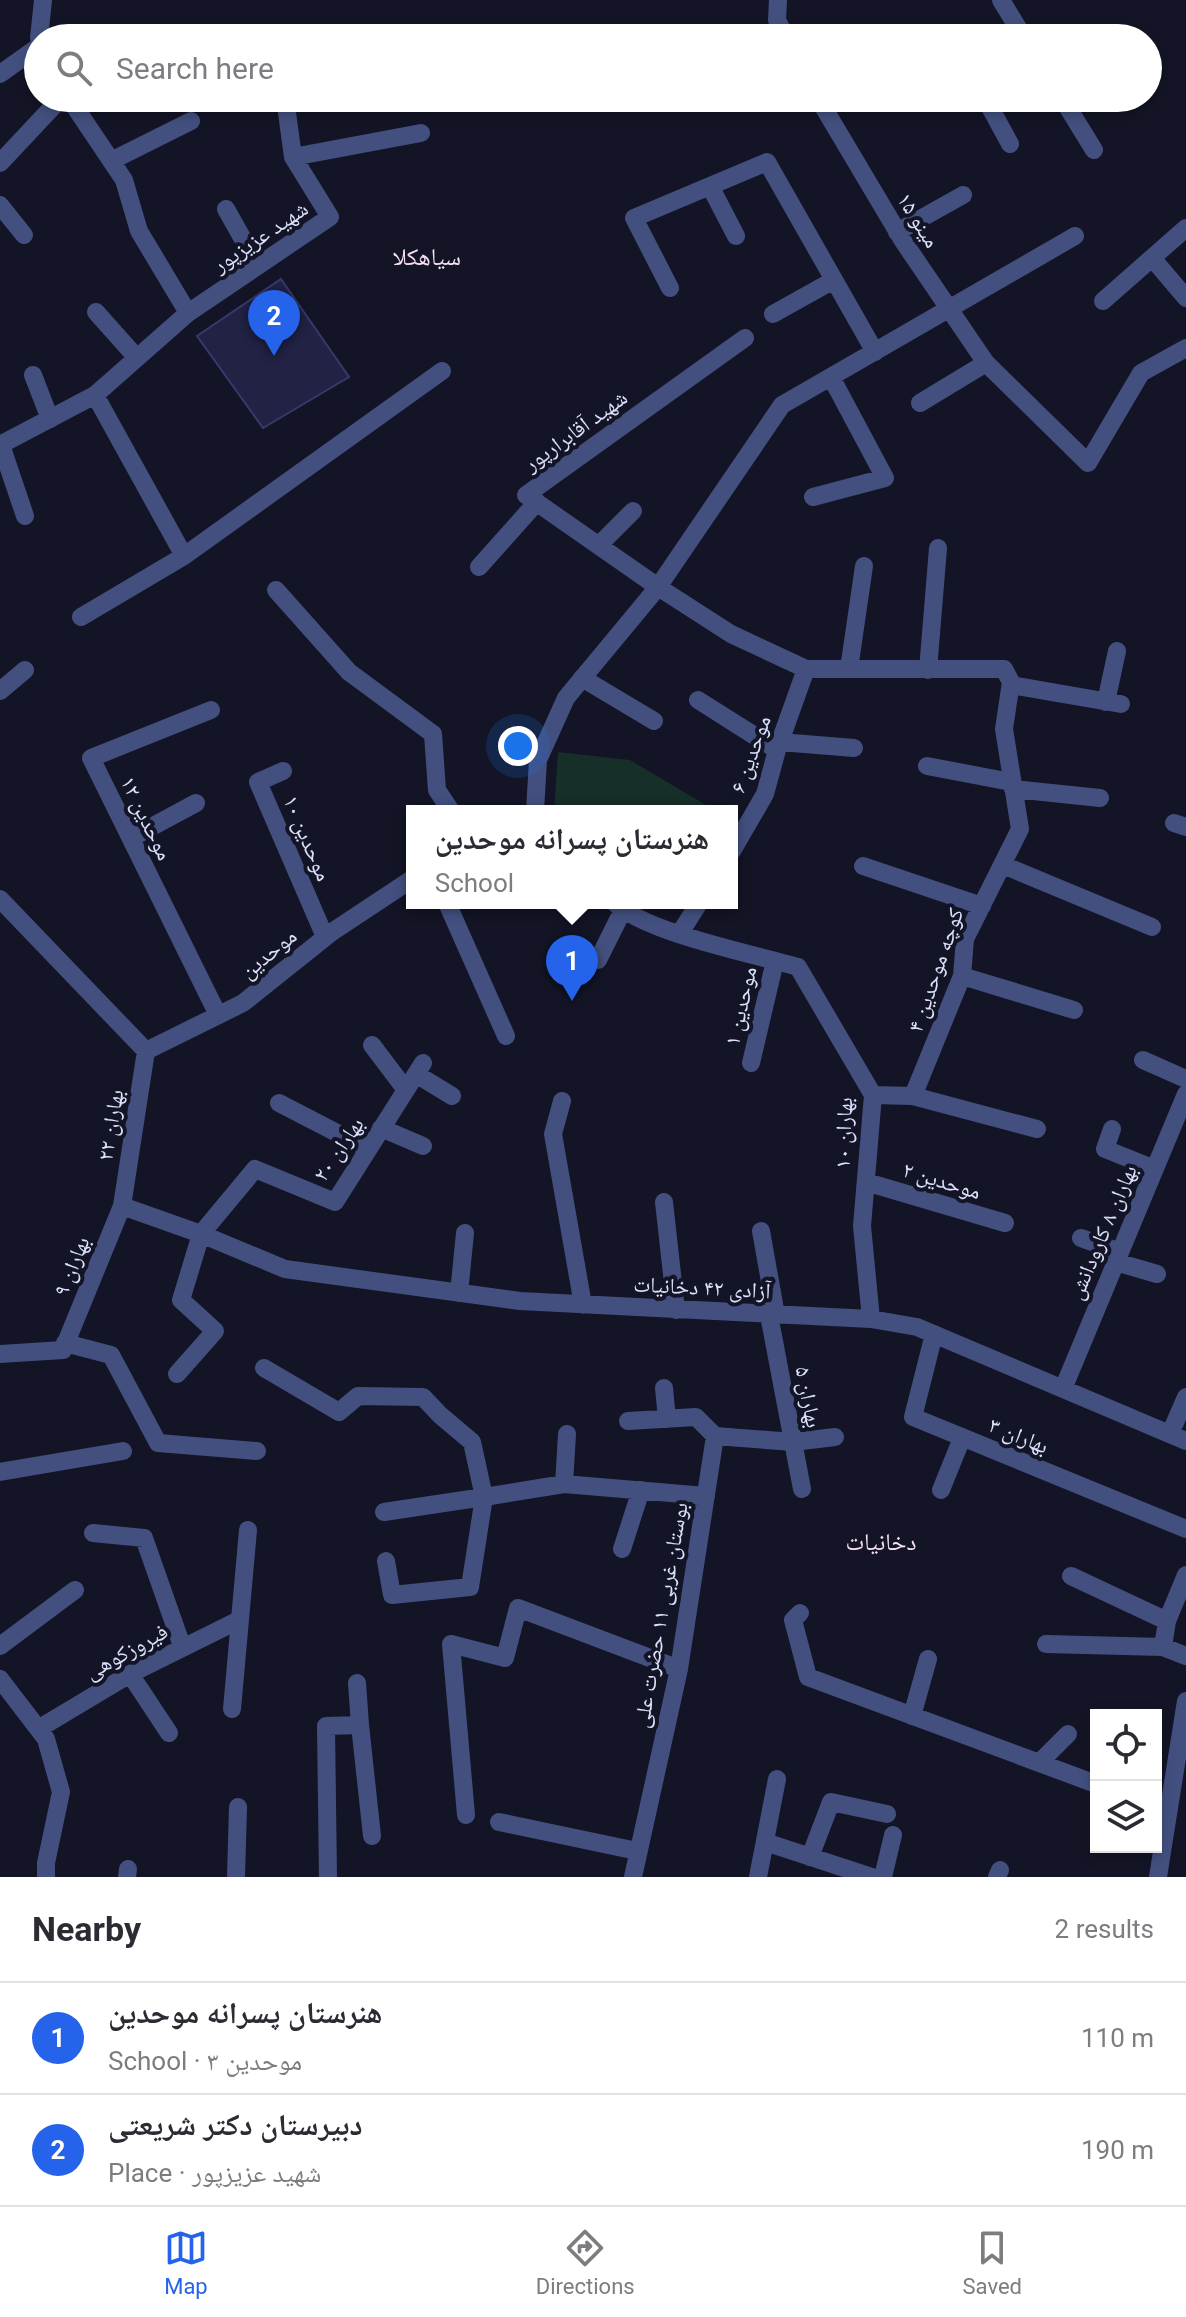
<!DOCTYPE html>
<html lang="en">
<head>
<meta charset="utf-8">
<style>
  body { margin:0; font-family:Roboto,"Noto Naskh Arabic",sans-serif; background:#f2f2f3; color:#2b2b33 }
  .controls { position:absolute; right:24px; bottom:24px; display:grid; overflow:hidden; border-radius:0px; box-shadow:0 4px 12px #0003 }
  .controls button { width:72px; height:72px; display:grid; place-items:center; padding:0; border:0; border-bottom:2px solid #e1e1e2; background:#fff; color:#2b2b33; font:40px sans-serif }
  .you { position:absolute; left:518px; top:746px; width:28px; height:28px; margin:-20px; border:6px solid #fff; border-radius:50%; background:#1a73e8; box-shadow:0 0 0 12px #1a73e833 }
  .badge { display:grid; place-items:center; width:52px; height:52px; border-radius:50%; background:#2563eb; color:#fff; font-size:26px; font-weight:700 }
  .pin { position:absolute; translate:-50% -66px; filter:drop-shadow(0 2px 4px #0008) }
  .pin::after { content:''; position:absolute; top:42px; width:28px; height:24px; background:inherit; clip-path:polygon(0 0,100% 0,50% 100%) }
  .popup { position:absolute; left:406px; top:805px; width:332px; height:104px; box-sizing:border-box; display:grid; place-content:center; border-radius:0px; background:#fff; filter:drop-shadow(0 2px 6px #0005); font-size:26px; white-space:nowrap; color:#7c7c81 }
  .popup b { font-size:30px; color:#2b2b33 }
  .popup::after { content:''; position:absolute; left:50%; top:100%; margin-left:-16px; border:16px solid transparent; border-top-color:#fff }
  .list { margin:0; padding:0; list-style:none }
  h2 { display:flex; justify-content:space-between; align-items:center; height:104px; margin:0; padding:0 32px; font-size:34px }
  h2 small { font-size:26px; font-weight:400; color:#7c7c81 }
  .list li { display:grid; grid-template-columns:52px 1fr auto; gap:24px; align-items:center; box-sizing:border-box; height:112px; padding:0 32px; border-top:2px solid #e1e1e2 }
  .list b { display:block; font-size:30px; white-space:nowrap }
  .list p { margin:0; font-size:26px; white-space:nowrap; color:#7c7c81 }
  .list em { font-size:26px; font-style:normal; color:#7c7c81 }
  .icon { flex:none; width:44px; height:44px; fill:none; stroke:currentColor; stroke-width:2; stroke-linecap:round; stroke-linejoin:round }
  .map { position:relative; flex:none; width:1186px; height:1877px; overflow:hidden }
  .search { position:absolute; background:#fff; box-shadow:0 4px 12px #0003; left:24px; right:24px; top:24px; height:88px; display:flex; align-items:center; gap:20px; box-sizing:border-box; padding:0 28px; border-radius:44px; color:#7c7c81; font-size:30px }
  .sheet { height:328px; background:#fff }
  nav { display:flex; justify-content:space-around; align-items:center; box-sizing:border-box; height:112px; border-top:2px solid #e1e1e2; background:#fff; font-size:22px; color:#7c7c81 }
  nav a { display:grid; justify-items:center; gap:4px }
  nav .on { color:#2563eb }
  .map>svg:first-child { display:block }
  .green { fill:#162f28 }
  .building { fill:#212244; stroke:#36396d; stroke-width:2 }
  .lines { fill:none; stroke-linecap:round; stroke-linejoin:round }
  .minor { stroke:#43507f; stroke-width:18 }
  .labels { text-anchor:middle; stroke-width:8; stroke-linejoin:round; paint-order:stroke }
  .street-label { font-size:22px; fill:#dbe0fb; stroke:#131425 }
  .neighbourhood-label { font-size:24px; fill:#fbddf7; stroke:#131425 }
</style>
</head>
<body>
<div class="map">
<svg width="1186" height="1877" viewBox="0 0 1186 1877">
  <rect width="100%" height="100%" fill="#131425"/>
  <path class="green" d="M558,752L630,760L716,811H554Z"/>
  <path class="building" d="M281,279L349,377L263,428L197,336Z"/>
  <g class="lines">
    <path class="minor" d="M778,0L777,20L786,38
      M1001,0L1024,38
      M39,38L43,0
      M404,38L419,35
      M0,74L38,47
      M69,98L124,180L139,231L188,313
      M818,98L903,241L986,363L1088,463L1141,373L1186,348
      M985,98L1010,144
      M1062,98L1094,150
      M293,157L421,133
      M111,161L191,121
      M0,163L61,98
      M710,186L736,236
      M0,205L24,235
      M226,209L258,266
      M897,232L963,195
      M1152,258L1186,298
      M670,288L634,218L767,162L875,352
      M1103,301L1186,228
      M96,312L137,358
      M773,314L834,280
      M745,338L526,495L658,587L782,405L1075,236
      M33,375L50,419
      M95,395L184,556L442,371
      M920,403L986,363
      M0,445L95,395L188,313L330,217L293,157L285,98
      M1,445L25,516
      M813,497L885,478L831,377
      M599,545L633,511
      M479,567L537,502
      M276,590L349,672L433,734L437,790L451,811
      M81,617L184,556
      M849,669L864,566
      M928,670L938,548
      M582,678L654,721
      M1011,685L1121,704
      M0,691L25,670
      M698,700L777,750
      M1106,702L1117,651
      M211,710L91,758L218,1015
      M780,742L854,748
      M927,766L1011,782
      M283,771L258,782L325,937
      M1013,789L1100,798
      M535,811L538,760L566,698L658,587L731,634L806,669H1004L1011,682L1004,729L1020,829L965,939L962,976L913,1096L873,1095
      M1174,823L1186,827
      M131,838L196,803
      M732,851L765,794L777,750L806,669
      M1003,865L1152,927
      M863,866L982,906
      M0,899L146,1051
      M447,903L506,1036
      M615,903C647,933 753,954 798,967L873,1095L862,1226L871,1319
      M680,933L699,903
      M598,960L623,910
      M962,976L1074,1010
      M372,1045L406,1090
      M146,1051L243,1003L332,932L412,879
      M1143,1060L1186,1079
      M751,1063L775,961
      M416,1074L452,1096
      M913,1096L1037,1129
      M562,1101L553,1134L583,1305
      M279,1103L368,1149
      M381,1128L423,1146
      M1112,1129L1105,1149L1155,1169
      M866,1182L1005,1223
      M664,1202L676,1310
      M122,1206L201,1234L285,1269L520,1301L871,1319L917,1327L1186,1441
      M761,1231L776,1315
      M1081,1238L1120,1252
      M1116,1262L1157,1274
      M459,1293L465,1233
      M769,1315L802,1489
      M934,1334L913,1417L1186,1529
      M65,1343L111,1355L158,1443L257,1451
      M0,1354L63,1350L122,1206L146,1051
      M264,1368L339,1412L358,1396L423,1397L440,1415L472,1442L484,1497L384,1512
      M177,1374L215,1331L181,1300L201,1234L255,1169L335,1202L423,1063
      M664,1388L667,1419
      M1063,1389L1186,1094
      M628,1421L696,1417L715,1436
      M1170,1434L1186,1397
      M0,1472L123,1451
      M564,1484L567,1434
      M941,1490L962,1438
      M93,1533L144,1538L182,1646
      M622,1549L641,1490
      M386,1561L392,1595L470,1587L484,1497L564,1484L706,1496
      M1186,1575L1167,1621L1163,1647L1186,1656
      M1071,1576L1167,1621
      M800,1613L793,1620L808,1677L1096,1784
      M1046,1644L1163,1647
      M0,1646L75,1590
      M130,1674L169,1733
      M0,1679L46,1739L61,1792L46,1863V1877
      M232,1709L248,1530
      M912,1716L928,1659
      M360,1725L372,1836
      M38,1729L130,1674L239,1620
      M1039,1763L1068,1734
      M466,1815L451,1644L505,1658L518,1608L679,1669
      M499,1822L637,1851
      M765,1842L872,1877
      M810,1857L831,1802L887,1814
      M127,1877L128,1869
      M236,1877L238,1807
      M328,1877L326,1726L360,1725L357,1683
      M633,1877L679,1669L715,1436L793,1442L835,1437
      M758,1877L777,1779
      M883,1877L893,1835
      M997,1877L1000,1870
      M1158,1877L1186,1701"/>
  </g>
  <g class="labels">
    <g class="street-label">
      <text transform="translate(919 220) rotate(58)" y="8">مینو ۱۵</text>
      <text transform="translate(260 236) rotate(-34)" y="8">شهید عزیزپور</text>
      <text transform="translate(575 430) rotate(-36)" y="8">شهید آقابرارپور</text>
      <text transform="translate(750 754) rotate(-70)" y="8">موحدین ۶</text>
      <text transform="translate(147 818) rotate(64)" y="8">موحدین ۱۲</text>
      <text transform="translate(308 838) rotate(67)" y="8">موحدین ۱۰</text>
      <text transform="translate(268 953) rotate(-39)" y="8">موحدین</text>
      <text transform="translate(935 970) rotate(-71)" y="8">کوچه موحدین ۴</text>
      <text transform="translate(740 1006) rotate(-77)" y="8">موحدین ۱</text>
      <text transform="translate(110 1125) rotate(-81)" y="8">بهاران ۲۲</text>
      <text transform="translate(843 1133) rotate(-88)" y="8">بهاران ۱۰</text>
      <text transform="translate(338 1149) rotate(-56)" y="8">بهاران ۲۰</text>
      <text transform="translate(942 1180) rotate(17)" y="8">موحدین ۲</text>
      <text transform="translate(1102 1232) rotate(-67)" y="8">بهاران ۸ کارودانش</text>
      <text transform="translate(71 1266) rotate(-68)" y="8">بهاران ۹</text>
      <text transform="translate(702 1287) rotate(3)" y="8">آزادی ۴۲ دخانیات</text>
      <text transform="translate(809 1397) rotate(79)" y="8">بهاران ۵</text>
      <text transform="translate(1019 1435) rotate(22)" y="8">بهاران ۳</text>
      <text transform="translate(660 1615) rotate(-80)" y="8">بوستان غربی ۱۱ حضرت علی</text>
      <text transform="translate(126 1651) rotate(-29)" y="8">فیروزکوهی</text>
    </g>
    <g class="neighbourhood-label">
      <text x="427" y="265">سیاهکلا</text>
      <text x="881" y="1550">دخانیات</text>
    </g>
  </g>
</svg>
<div class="controls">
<button><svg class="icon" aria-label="locate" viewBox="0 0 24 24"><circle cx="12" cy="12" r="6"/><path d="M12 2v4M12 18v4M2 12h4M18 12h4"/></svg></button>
<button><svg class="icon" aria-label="layers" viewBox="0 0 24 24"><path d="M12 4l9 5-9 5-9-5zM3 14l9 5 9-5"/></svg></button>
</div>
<div class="you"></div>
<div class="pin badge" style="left:572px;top:1001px">1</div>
<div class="popup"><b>هنرستان پسرانه موحدین</b>School</div>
<div class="pin badge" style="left:274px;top:356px">2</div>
<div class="search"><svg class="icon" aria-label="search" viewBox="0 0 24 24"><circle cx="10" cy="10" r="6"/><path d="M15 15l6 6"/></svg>Search here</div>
</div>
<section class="sheet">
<h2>Nearby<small>2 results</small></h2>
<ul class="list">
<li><span class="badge">1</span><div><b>هنرستان پسرانه موحدین</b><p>School · موحدین ۳</p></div><em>110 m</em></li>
<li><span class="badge">2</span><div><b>دبیرستان دکتر شریعتی</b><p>Place · شهید عزیزپور</p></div><em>190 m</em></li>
</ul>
</section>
<nav>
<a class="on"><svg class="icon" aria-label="map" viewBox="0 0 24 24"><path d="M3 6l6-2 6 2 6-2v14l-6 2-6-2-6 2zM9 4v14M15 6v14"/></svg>Map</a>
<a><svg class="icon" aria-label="directions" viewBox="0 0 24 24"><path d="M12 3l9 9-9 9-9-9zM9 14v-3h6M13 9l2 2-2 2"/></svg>Directions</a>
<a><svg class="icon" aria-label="saved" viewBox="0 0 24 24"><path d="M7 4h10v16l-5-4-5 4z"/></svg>Saved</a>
</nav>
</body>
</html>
